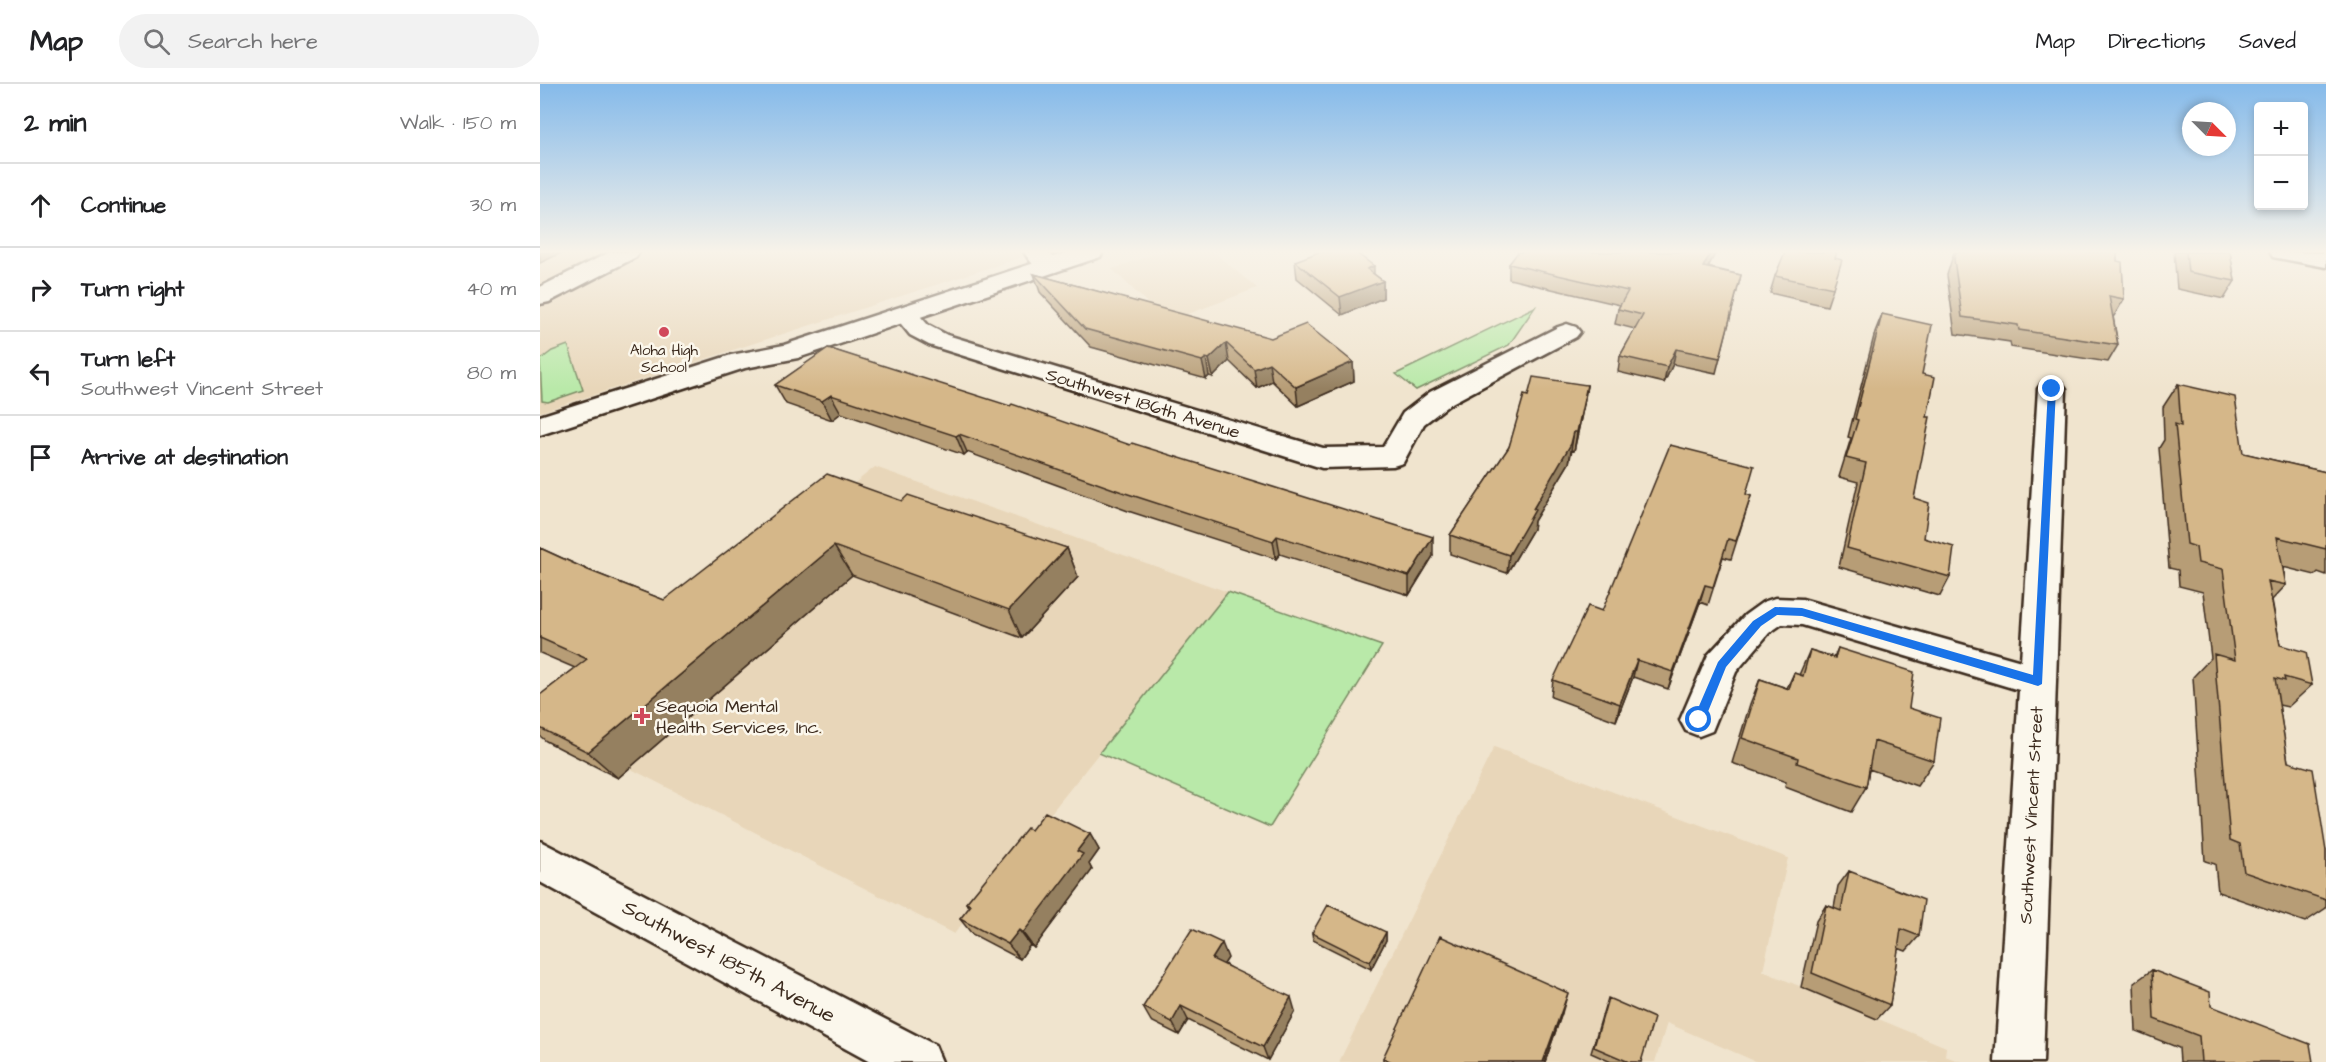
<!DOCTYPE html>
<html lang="en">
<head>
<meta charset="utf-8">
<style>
  body { margin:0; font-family:"Architects Daughter",sans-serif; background:#f2f2f2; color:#202124 }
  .controls { position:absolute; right:18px; top:18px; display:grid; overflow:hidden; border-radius:6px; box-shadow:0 3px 9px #0003 }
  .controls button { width:54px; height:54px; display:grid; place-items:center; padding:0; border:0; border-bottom:2px solid #e0e0e0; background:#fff; color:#202124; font:30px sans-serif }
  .compass { position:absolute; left:1642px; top:18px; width:54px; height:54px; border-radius:50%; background:#fff; box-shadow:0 3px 9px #0003; rotate:114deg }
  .stop { position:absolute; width:18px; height:18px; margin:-14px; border:4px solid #1a73e8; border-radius:50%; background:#fff }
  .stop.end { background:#1a73e8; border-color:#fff; box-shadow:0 2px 6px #0008 }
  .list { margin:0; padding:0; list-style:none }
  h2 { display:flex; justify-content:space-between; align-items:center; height:78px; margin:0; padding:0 24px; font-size:26px }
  h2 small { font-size:20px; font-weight:400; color:#757577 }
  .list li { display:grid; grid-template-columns:39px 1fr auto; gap:18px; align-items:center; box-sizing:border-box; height:84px; padding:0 24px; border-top:2px solid #e0e0e0 }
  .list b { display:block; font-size:22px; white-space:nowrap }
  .list p { margin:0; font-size:20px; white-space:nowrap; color:#757577 }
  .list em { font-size:20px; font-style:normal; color:#757577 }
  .icon { flex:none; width:33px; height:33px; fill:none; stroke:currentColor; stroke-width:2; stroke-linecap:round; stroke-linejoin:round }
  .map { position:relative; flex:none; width:1786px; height:978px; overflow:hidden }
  header { display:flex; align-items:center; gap:36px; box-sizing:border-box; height:84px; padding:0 30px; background:#fff; border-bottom:2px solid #e0e0e0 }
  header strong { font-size:28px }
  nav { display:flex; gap:33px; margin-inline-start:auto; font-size:21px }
  .search { width:420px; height:54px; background:#f2f2f2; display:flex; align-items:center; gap:15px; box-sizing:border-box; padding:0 21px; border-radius:33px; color:#757577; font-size:22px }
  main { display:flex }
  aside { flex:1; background:#fff }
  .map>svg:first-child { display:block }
  .built { fill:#e8d6b9 }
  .green { fill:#b9e9a9; stroke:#7a8a64; stroke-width:1.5 }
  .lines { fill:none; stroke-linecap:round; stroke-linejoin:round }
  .minor-casing { stroke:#3b2a1e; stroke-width:5 }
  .major-casing { stroke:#3b2a1e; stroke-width:5 }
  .minor { fill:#fbf7ec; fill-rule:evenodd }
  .major { fill:#fbf7ec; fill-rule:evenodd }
  .wall { fill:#b79d76; stroke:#3b2a1e; stroke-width:1.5 }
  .shaded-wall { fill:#958060; stroke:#3b2a1e; stroke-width:1.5 }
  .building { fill:#d5b789; stroke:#3b2a1e; stroke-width:1.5 }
  .route { fill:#1a73e8 }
  .poi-dot { fill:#d1495b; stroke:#fbf7ec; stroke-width:2 }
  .labels { text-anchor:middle; stroke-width:5; stroke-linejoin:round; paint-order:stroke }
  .far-poi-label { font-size:15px; fill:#3b2a1e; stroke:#fbf7ec }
  .street-label { font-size:18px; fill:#3b2a1e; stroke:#fbf7ec }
  .poi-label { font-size:18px; fill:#3b2a1e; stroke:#fbf7ec; text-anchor:start }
  .near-street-label { font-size:21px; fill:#3b2a1e; stroke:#fbf7ec }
</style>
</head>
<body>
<header>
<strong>Map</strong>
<div class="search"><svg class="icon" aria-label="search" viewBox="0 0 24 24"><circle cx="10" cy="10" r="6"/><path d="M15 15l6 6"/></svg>Search here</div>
<nav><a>Map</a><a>Directions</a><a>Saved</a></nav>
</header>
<main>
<aside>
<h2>2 min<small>Walk · 150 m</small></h2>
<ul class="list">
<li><svg class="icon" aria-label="ahead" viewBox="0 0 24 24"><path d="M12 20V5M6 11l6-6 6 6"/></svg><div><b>Continue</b></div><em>30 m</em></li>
<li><svg class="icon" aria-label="right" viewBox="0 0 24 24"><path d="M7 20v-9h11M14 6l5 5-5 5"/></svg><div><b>Turn right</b></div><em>40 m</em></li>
<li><svg class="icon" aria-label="left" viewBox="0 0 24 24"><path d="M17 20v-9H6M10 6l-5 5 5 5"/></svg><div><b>Turn left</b><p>Southwest Vincent Street</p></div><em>80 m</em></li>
<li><svg class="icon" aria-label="arrive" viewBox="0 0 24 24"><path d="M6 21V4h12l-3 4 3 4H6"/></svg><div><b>Arrive at destination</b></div></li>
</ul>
</aside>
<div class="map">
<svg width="1786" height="978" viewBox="0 0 1786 978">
  <rect width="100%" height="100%" fill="#f0e4ce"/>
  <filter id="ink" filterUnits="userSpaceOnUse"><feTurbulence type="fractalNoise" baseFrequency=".0167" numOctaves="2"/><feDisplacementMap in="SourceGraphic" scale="12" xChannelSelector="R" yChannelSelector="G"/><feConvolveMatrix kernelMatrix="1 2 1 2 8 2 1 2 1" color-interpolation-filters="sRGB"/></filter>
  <g filter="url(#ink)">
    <path class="built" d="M0,168H498L0,328Z
      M620,168H673L717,204L627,238L572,185Z
      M335,383L688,508L414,850L7,642Z
      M954,663L1248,774L1223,887L1406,963L1405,972L1421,978H1217L1127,939L1115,978H799Z"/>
    <path class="green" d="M995,223L969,261L876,306L856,290Z
      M28,261L43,306L8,318L2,317L0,276L12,267Z
      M688,508L842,562L730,743L559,669Z"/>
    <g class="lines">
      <g class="minor-casing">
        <path id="minor" d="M70,168H99L96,173L9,218L0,220V203Z
          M484,168H508L521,182L517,187C501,191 492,181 484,168Z
          M1730,168L1786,169V183L1733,173Z
          M365,223L374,225L388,241L407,251L783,364L843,363L863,329L890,308L1018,243L1027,240L1036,243L1040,248L1036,253L910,320L884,340L863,379L853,382L782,384L389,261L370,251L353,230L356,225Z
          M1512,297L1522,299L1526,305L1503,978H1455L1479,606L1262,541L1242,540L1229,549L1196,588L1172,647L1159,652L1146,647L1140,636L1168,571L1205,531L1223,518L1235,514L1262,515L1481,577L1498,305L1502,299Z"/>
      </g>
      <g class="major-casing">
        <path id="major" d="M528,168H563L560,173L258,274L205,284L0,351V332L191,271L244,261Z
          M0,757L395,961L402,978H330L0,798Z"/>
      </g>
      <use href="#minor" class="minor"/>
      <use href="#major" class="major"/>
    </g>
    <path class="wall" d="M1176,168L1168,183L1201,191L1176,289L1133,280L1124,299L1078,288L1080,272L1095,245L1075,240L1078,225L1080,221L969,195V180Z
      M1414,168H1577V177L1584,215L1574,232H1573L1578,261L1568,278L1471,263L1470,258L1415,250L1407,191Z
      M1634,168H1690L1695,197L1684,215L1637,205Z
      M1295,174L1293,204L1287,222L1230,209L1235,192Z
      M755,177L834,190L843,197V214L802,231L757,194Z
      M494,190L813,278L814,297L758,322L732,297L717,304L689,277L673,293L669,292L666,295L551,263L500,208Z
      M1342,230L1382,290L1387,333L1374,414L1384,454L1410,493L1400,512L1299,483L1318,398L1299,393L1311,354L1308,353L1335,248Z
      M288,264L893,472L869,511L740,470L736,475L588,427L427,368L424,371L301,329L292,336L246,320L235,301Z
      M1638,300L1703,369L1786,388V491L1778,488L1775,491L1743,483L1746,501L1732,516L1740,561L1772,601L1748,623L1739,621L1748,678L1786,767V824L1765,838L1678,808L1675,780L1665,777L1653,593L1671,574L1663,508L1639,502L1638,486L1629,484L1619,364L1624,356L1623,323Z
      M1047,301L1044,320L1034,367L1032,366L1029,379L994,437L993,445L967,489L910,470V451L969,363L988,312Z
      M1206,410L1211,412L1191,475L1183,473L1168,521L1160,518L1128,605L1093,593L1076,637L1011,613L1013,596L1062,527Z
      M362,417L527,464L538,493L482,554L312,491L78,694L6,657L0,652V611L35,584L0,569V464L48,486L124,516Z
      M1298,564L1369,624L1394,677L1377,702L1329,685L1326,703L1311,728L1245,703L1246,698L1192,679L1210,620L1220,595L1247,604L1254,589L1259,591L1270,566L1294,573Z
      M491,746L550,750L559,766L549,780L552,786L494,864L490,861L480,875L432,850L420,835L430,823L426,819Z
      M1309,787L1379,852L1366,867L1358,864L1350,921L1337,935L1261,903L1276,837L1286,821L1294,824L1298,802Z
      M846,848V856L831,885L773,856L772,849Z
      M688,874L684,880L755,927L728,976L648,936L639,951L611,937L603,923Z
      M1612,886L1671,922L1773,978H1640L1639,964L1596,947L1594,899Z
      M1065,922L1101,978H1071L1051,969Z
      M1022,929L1005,978H843V974Z"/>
    <path class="shaded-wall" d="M0,168H23L0,179Z
      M1171,168H1176L1160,198L1163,183Z
      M834,182V200L843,197V214L802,231L800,213L827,185Z
      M686,259L689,277L673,293L669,275Z
      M1136,265L1133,280L1124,299L1127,283Z
      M666,274L669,292L666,295L662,277Z
      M813,278L814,297L758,322L756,303Z
      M729,279L732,297L717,304L714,285Z
      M1047,301L1044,320L1034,367L1037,348Z
      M291,311L301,329L292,336L282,317Z
      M1034,348L1029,379L994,437L993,445L967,489L969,471Z
      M419,350L427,368L424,371L416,352Z
      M737,452L740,470L736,475L733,457Z
      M893,453V472L869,511V492Z
      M294,462L312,491L78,694L48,668Z
      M527,464L538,493L482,554L469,526Z
      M1165,501L1160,518L1128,605L1133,588Z
      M1097,576L1093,593L1076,637L1080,620Z
      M550,750L559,766L549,780L552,786L494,864L483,849L537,767Z
      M479,846L490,861L480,875L468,860Z
      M846,848V856L831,885L830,878Z
      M682,859L688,874L678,889L672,875Z
      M1028,909L1022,929L1005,978H1003Z
      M751,913L755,927L728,976L723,963Z
      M641,922L648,936L639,951L632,938Z"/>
    <path class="building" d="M779,168H815L834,182L827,185L843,197L800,213L755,177Z
      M978,168H1171L1163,183L1201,191L1180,274L1136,265L1127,283L1080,272L1103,231L1078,225L1088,207L969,180Z
      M1245,168H1297L1295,174L1302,176L1293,204L1235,192Z
      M1416,168H1577V177L1582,178L1584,215L1569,212L1578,261L1479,246L1478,241L1422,233L1414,175Z
      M1646,168H1690L1695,197L1648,188Z
      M494,190L731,254L766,240L813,278L756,303L729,279L714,285L686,259L669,275L666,274L662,277L545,245Z
      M1342,230L1392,241L1382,290L1395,293L1387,333H1390L1374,414L1389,419L1384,454L1414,463L1410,493L1307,464L1326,379L1306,374L1318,336L1315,335Z
      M288,264L470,322L472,320L590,361L592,359L893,453L869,492L737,452L733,457L582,408L419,350L416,352L291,311L282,317L235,301Z
      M993,293L1047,301L1037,348H1034L1031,360L993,425L995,426L969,471L910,451L969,363L984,311L988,312Z
      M1638,300L1695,313L1703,369L1786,388V465L1737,453L1746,501L1728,497L1740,561L1766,568L1772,601L1744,593L1745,597L1735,594L1748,678L1773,685L1786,767V816L1704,788L1700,760L1690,756L1674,570L1695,576L1683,485L1658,479L1656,463L1647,460L1635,340L1641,342Z
      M1130,361L1214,382L1206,410L1211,412L1196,457L1188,455L1173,503L1165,501L1133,588L1097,576L1080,620L1013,596L1048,522L1062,527Z
      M287,390L362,417L368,411L527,464L469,526L294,462L48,668L0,644V611L47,575L0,554V464L48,486L124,516Z
      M1298,564L1374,588L1369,624L1400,634L1394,677L1334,657L1326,703L1257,679L1258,674L1202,654L1220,595L1249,605L1254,589L1263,592L1270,566L1295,574Z
      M505,728L550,750L537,767L543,770L483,849L479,846L468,860L420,835L431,821L426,819L487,744L491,746Z
      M1309,787L1384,816L1379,852L1361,845L1350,921L1272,889L1286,821L1301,827Z
      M788,821L846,848L830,878L772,849Z
      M652,845L682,859L672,875L751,913L723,963L641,922L632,938L603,923Z
      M900,852L1028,909L1003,978H852L843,974Z
      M1612,886L1670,908L1671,922L1770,960L1773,978H1661L1659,952L1614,935Z
      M1068,914L1114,934L1101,978H1089L1054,963Z"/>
  </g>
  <linearGradient id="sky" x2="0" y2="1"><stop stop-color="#85baea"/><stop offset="0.55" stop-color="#f8f3e9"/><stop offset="1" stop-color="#f8f3e9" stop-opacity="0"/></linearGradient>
  <rect width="1786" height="305" fill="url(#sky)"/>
  <path class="route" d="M1512,302L1516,305L1502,600L1498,602L1262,532L1237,531L1221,542L1186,583L1163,640H1155L1153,636L1178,578L1213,537L1235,523L1262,524L1493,591L1508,305Z"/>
  <g class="poi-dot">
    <circle cx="124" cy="248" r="6"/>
    <path d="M99 623h6v6h6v6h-6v6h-6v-6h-6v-6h6z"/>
  </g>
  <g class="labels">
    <g class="far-poi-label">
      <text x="124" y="271">Aloha High<tspan x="124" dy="17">School</tspan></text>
    </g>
    <g class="street-label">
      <text transform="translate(603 319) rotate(17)" y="6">Southwest 186th Avenue</text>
      <text transform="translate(1491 731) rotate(-87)" y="6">Southwest Vincent Street</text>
    </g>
    <g class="poi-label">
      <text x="116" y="628">Sequoia Mental<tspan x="116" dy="21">Health Services, Inc.</tspan></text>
    </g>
    <g class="near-street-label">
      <text transform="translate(189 877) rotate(28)" y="7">Southwest 185th Avenue</text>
    </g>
  </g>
</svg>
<div class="controls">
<button>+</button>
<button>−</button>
</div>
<svg class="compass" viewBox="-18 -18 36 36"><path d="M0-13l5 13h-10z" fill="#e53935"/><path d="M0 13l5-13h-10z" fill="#757577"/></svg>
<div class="stop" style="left:1159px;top:636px"></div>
<div class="stop end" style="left:1512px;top:305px"></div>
</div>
</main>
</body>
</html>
